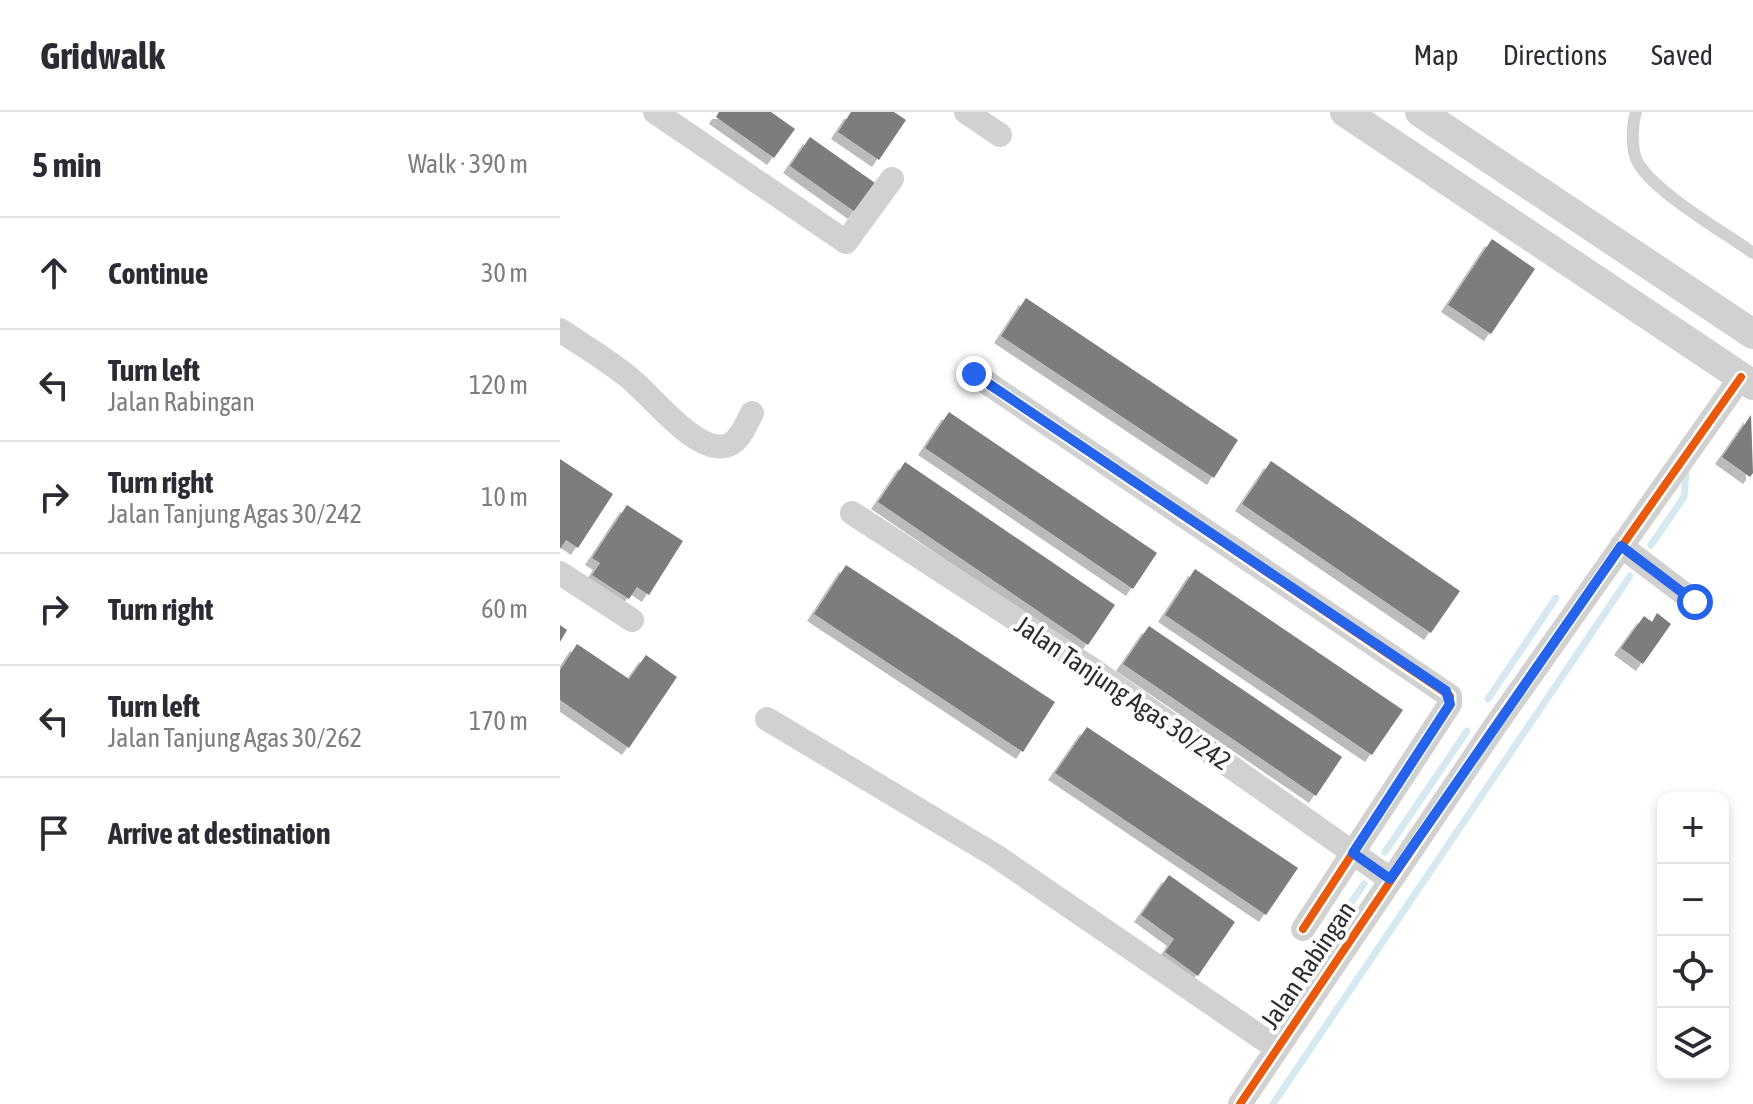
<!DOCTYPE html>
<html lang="en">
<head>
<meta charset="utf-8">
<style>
  body { margin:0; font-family:"Asap Condensed",sans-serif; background:#f2f2f3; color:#2b2b33 }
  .controls { position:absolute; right:24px; bottom:24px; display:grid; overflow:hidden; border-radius:16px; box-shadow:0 4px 12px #0003 }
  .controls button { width:72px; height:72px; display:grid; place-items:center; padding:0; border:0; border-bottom:2px solid #e1e1e2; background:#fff; color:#2b2b33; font:40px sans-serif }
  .stop { position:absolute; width:24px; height:24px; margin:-18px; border:6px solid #2563eb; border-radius:50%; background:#fff }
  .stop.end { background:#2563eb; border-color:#fff; box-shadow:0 2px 8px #0008 }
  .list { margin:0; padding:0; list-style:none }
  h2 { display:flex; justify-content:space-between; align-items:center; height:104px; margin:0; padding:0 32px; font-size:34px }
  h2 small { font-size:26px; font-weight:400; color:#7c7c81 }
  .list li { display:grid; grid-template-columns:52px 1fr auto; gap:24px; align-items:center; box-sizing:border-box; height:112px; padding:0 32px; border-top:2px solid #e1e1e2 }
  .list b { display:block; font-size:30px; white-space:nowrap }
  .list p { margin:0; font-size:26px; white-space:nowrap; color:#7c7c81 }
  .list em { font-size:26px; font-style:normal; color:#7c7c81 }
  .icon { flex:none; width:44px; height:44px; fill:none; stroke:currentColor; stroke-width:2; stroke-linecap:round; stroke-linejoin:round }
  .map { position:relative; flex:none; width:1193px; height:992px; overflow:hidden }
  header { display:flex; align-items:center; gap:48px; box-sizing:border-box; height:112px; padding:0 40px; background:#fff; border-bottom:2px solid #e1e1e2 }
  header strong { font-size:38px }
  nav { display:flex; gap:44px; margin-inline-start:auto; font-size:28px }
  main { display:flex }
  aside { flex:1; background:#fff }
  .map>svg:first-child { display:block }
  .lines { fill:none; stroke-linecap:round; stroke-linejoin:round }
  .stream { stroke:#d6e9f0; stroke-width:7 }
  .building { fill:#7d7d7d; filter:url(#shadow) }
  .service { stroke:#d1d1d1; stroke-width:12 }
  .minor { stroke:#d1d1d1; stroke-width:24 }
  .tertiary { stroke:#d1d1d1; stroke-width:30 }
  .cycleway-casing { stroke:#fff; stroke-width:13 }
  .cycleway { stroke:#e8590c; stroke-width:8 }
  .route { stroke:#2563eb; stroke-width:10 }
  .labels { text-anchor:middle; stroke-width:8; stroke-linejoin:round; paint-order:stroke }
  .street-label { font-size:26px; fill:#2c2c2c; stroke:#fff }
</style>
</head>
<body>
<header>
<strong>Gridwalk</strong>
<nav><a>Map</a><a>Directions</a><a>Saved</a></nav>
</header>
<main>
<aside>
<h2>5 min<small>Walk · 390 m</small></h2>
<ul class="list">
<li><svg class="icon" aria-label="ahead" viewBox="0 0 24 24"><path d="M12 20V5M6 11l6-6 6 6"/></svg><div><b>Continue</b></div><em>30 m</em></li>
<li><svg class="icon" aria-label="left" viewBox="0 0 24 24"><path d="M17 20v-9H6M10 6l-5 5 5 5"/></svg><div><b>Turn left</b><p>Jalan Rabingan</p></div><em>120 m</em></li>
<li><svg class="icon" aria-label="right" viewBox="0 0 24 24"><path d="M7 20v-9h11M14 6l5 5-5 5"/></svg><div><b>Turn right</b><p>Jalan Tanjung Agas 30/242</p></div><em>10 m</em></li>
<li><svg class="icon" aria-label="right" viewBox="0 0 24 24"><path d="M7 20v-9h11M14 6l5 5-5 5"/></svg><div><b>Turn right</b></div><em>60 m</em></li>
<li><svg class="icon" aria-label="left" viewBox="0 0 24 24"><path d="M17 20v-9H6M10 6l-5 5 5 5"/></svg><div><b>Turn left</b><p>Jalan Tanjung Agas 30/262</p></div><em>170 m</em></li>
<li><svg class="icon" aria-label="arrive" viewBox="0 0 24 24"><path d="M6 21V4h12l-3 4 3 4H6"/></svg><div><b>Arrive at destination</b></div></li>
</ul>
</aside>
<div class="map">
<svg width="1193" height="992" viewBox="0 0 1193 992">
  <defs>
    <filter id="shadow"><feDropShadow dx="-7" dy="7" stdDeviation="0" flood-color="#0004"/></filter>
  </defs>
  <rect width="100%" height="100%" fill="#fff"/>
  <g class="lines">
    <path class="stream" d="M1091,433L1124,385L1126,362
      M928,587L996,486
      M825,740L907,619
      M757,840L804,772
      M713,992L1070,464"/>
  </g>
  <path class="building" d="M159,0H211L235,17L214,46L156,5Z
    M291,0H334L346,8L319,48L278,20Z
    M250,25L315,71L295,100L230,54Z
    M932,127L975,157L931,222L888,193Z
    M466,186L678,328L654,366L441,224Z
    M389,300L597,441L573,477L365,336Z
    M1191,303L1193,361L1190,365L1162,345Z
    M0,347L53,382L18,436L6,428L0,437Z
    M711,349L900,479L871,521L682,392Z
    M345,350L555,493L528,533L318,390Z
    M67,393L123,429L89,483L77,475L69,487L32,463L40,451L32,446Z
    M286,453L495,590L463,640L254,502Z
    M635,457L843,598L812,643L605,503Z
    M1097,501L1111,512L1083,552L1061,536L1084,504L1092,510Z
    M0,513L7,518L0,530Z
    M589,514L782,645L756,684L563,552Z
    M17,532L69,567L86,543L117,565L69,636L0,588V558Z
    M527,615L738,756L706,803L495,661Z
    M609,763L675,810L638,864L605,840L614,827L581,803Z"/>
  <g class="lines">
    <path class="service" d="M1076,0C1072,13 1071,36 1077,49C1092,79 1164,120 1193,141"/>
    <path class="minor" d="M95,0L286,130L332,67
      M406,0L440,23
      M0,218C22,233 46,247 67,264C89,280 133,340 165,334C179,332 186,312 192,301
      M414,262L890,584V592L743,817
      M292,401L532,557L830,767
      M1061,434L1135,490
      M0,461L72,508
      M207,607L436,744L715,935
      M680,992L935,614L1181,265"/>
    <path class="tertiary" d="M785,0L1193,273
      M860,0L1193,222"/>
    <g class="cycleway-casing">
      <path id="cycleway" d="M414,262L890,584V592L743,817
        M680,992L935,614L1181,265"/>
    </g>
    <use href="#cycleway" class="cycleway"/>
  </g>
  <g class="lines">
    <path class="route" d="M414,262L886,579L890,592L793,741L830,767L1061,434L1135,490"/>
  </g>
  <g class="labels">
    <g class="street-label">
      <text transform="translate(563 581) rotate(34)" y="9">Jalan Tanjung Agas 30/242</text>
      <text transform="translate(748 853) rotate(-56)" y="9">Jalan Rabingan</text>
    </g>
  </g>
</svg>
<div class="controls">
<button>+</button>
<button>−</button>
<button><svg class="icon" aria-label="locate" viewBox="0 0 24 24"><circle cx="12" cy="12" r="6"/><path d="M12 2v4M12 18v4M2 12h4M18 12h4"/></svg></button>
<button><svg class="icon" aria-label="layers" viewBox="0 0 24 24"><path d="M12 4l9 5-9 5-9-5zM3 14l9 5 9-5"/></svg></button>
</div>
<div class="stop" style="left:1135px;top:490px"></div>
<div class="stop end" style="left:414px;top:262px"></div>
</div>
</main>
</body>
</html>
